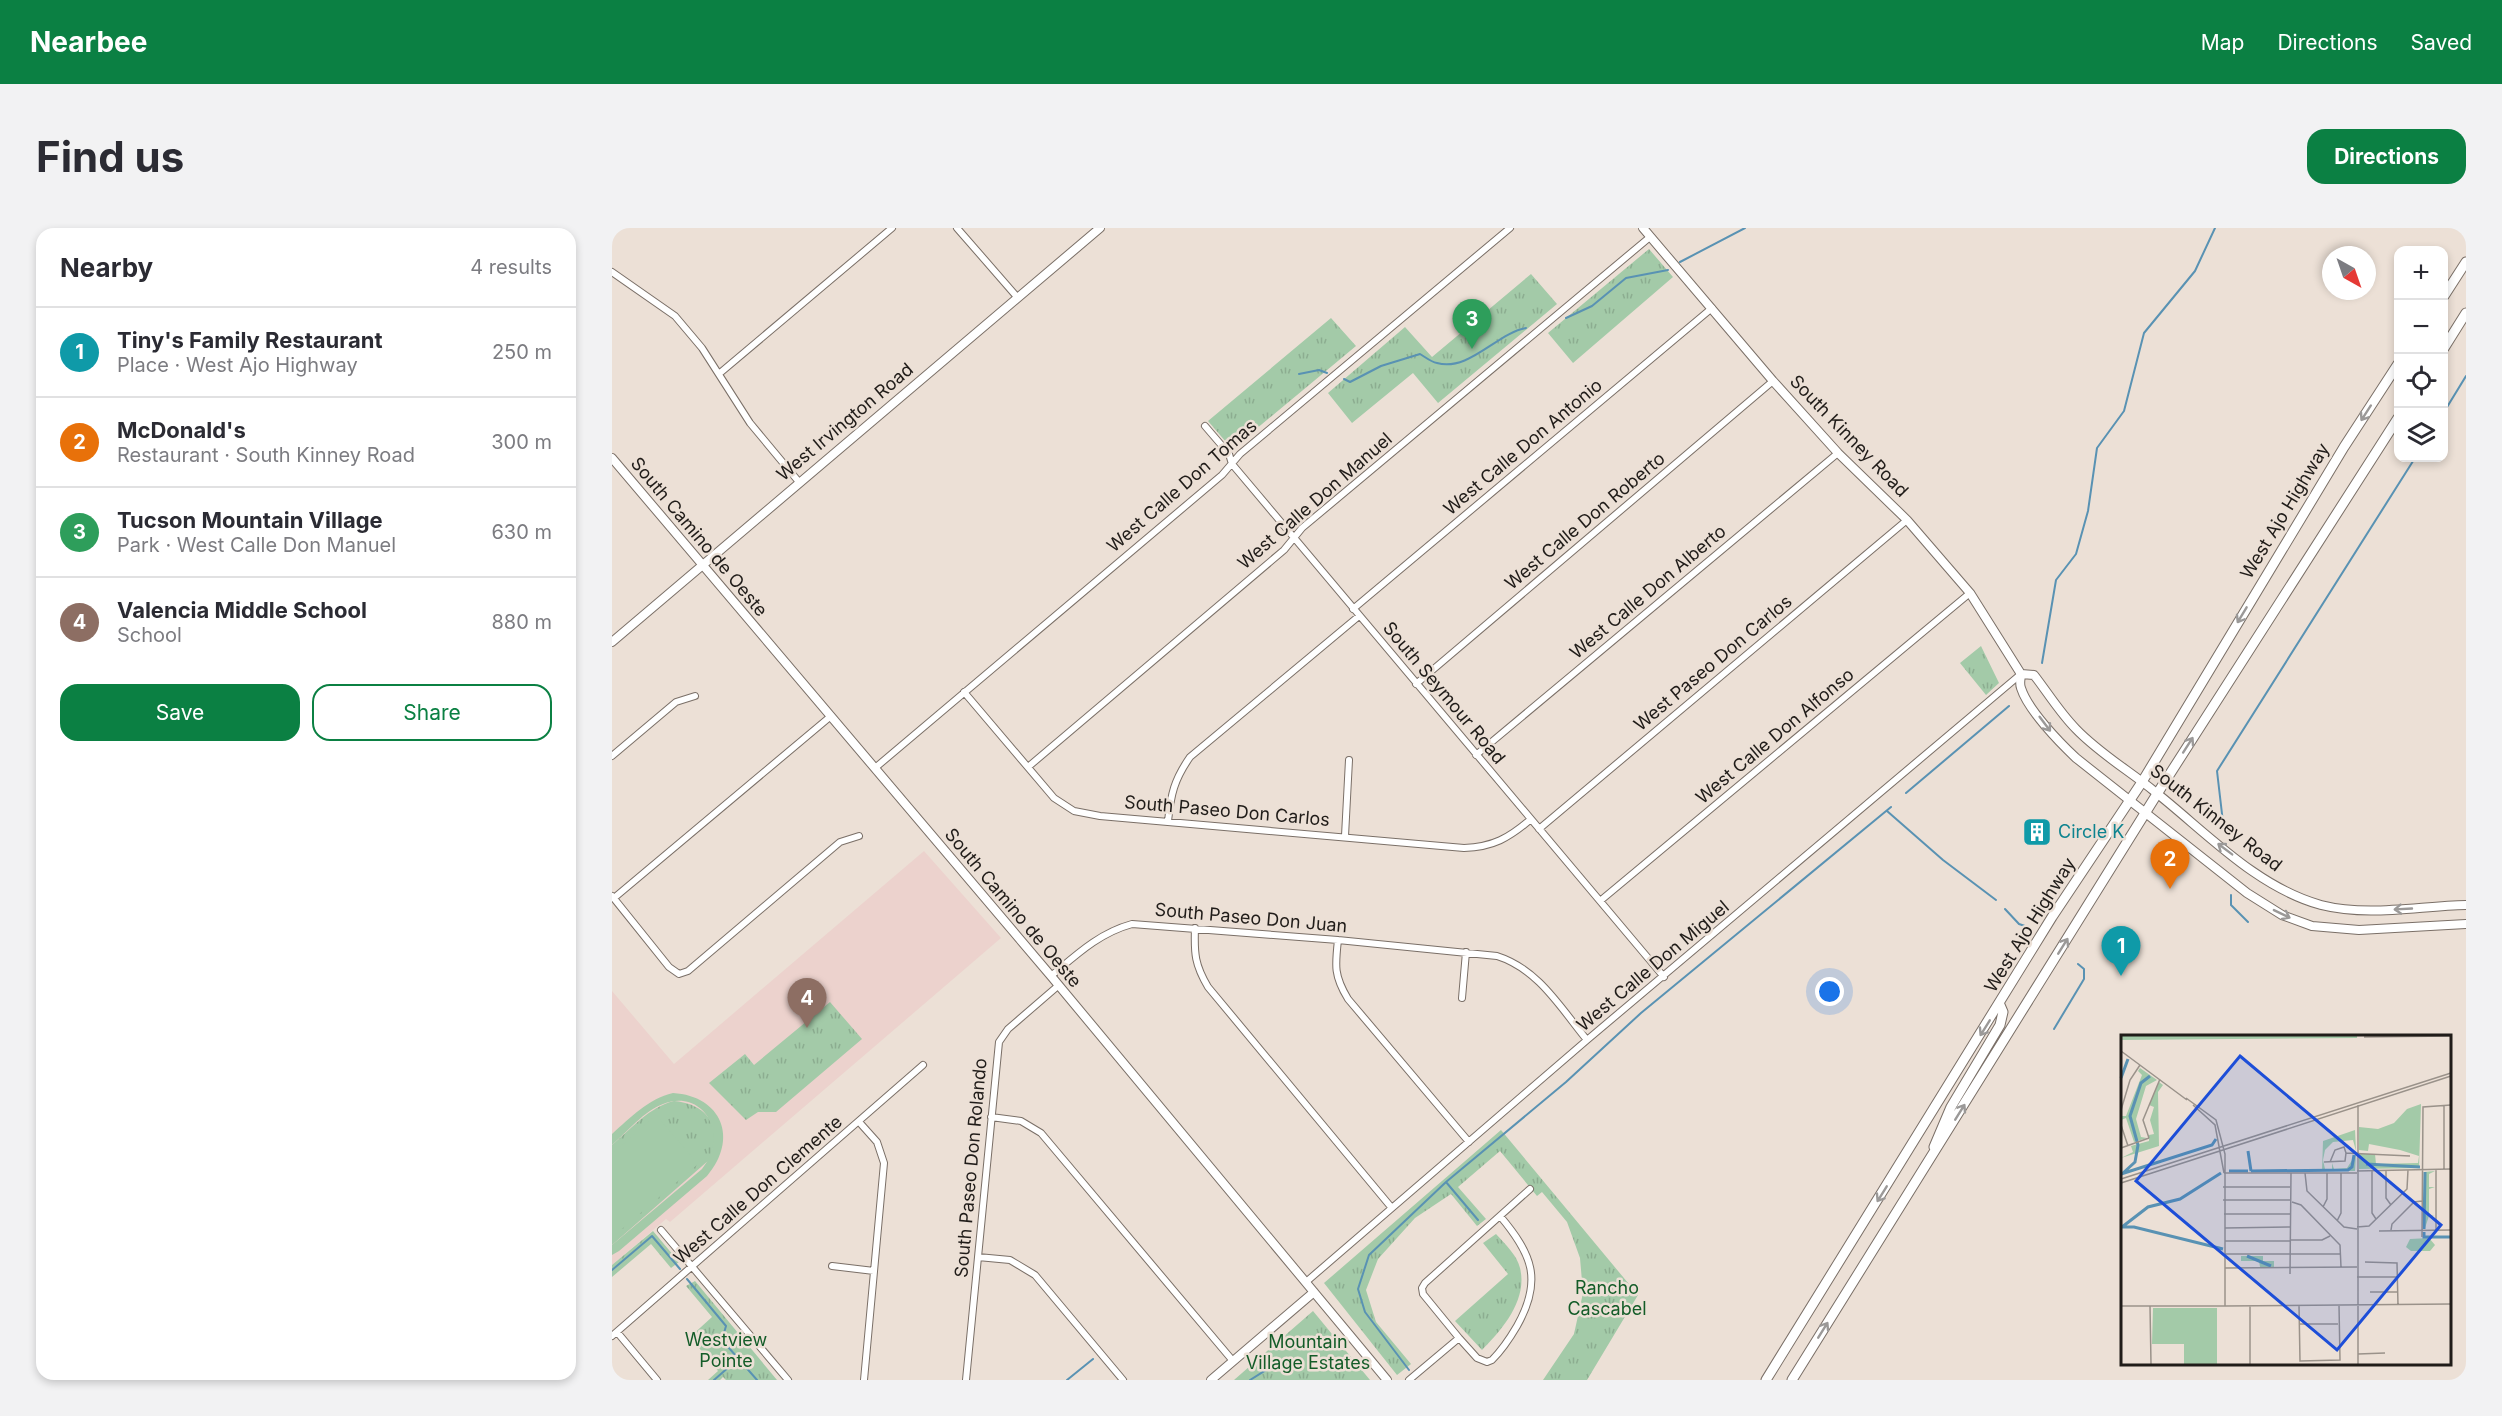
<!DOCTYPE html>
<html lang="en">
<head>
<meta charset="utf-8">
<style>
  body { margin:0; font-family:Inter,sans-serif; background:#f2f2f3; color:#2b2b33 }
  .controls { position:absolute; right:18px; top:18px; display:grid; overflow:hidden; border-radius:12px; box-shadow:0 3px 9px #0003 }
  .controls button { width:54px; height:54px; display:grid; place-items:center; padding:0; border:0; border-bottom:2px solid #e1e1e2; background:#fff; color:#2b2b33; font:30px sans-serif }
  .compass { position:absolute; left:1710px; top:18px; width:54px; height:54px; border-radius:50%; background:#fff; box-shadow:0 3px 9px #0003; rotate:140deg }
  .you { position:absolute; left:1218px; top:764px; width:21px; height:21px; margin:-15px; border:4px solid #fff; border-radius:50%; background:#1a73e8; box-shadow:0 0 0 9px #1a73e833 }
  .badge { display:grid; place-items:center; width:39px; height:39px; border-radius:50%; background:#0b8043; color:#fff; font-size:20px; font-weight:700 }
  .pin { position:absolute; translate:-50% -50px; filter:drop-shadow(0 2px 3px #0008) }
  .pin::after { content:''; position:absolute; top:32px; width:21px; height:18px; background:inherit; clip-path:polygon(0 0,100% 0,50% 100%) }
  .list { margin:0; padding:0; list-style:none }
  h2 { display:flex; justify-content:space-between; align-items:center; height:78px; margin:0; padding:0 24px; font-size:26px }
  h2 small { font-size:20px; font-weight:400; color:#7c7c81 }
  .list li { display:grid; grid-template-columns:39px 1fr auto; gap:18px; align-items:center; box-sizing:border-box; height:90px; padding:0 24px; border-top:2px solid #e1e1e2 }
  .list b { display:block; font-size:22px; white-space:nowrap }
  .list p { margin:0; font-size:20px; white-space:nowrap; color:#7c7c81 }
  .list em { font-size:20px; font-style:normal; color:#7c7c81 }
  .actions { display:flex; gap:12px; padding:18px 24px }
  .actions a { flex:1; padding:14px 0; border:2px solid #0b8043; border-radius:18px; text-align:center; font-size:21px; color:#0b8043 }
  .actions .main { background:#0b8043; color:#fff }
  .icon { flex:none; width:33px; height:33px; fill:none; stroke:currentColor; stroke-width:2; stroke-linecap:round; stroke-linejoin:round }
  .map { position:relative; flex:none; width:1854px; height:1152px; overflow:hidden; border-radius:18px }
  header { display:flex; align-items:center; gap:36px; box-sizing:border-box; height:84px; padding:0 30px; background:#0b8043; color:#fff }
  header strong { font-size:28px }
  nav { display:flex; gap:33px; margin-inline-start:auto; font-size:21px }
  .intro { display:flex; align-items:center; justify-content:space-between; box-sizing:border-box; height:144px; padding:0 36px }
  h1 { margin:0; font-size:42px }
  .button { padding:15px 27px; border-radius:18px; background:#0b8043; color:#fff; font-size:21px; font-weight:700 }
  main { display:flex; gap:36px; padding:0 36px }
  aside { flex:1; background:#fff; border-radius:18px; box-shadow:0 3px 9px #0003 }
  .map>svg:first-child { display:block }
  .education { fill:#ecd2cd }
  .grass { fill:url(#grass-tufts) }
  .garden { fill:#a3caa8 }
  .lines { fill:none; stroke-linecap:round; stroke-linejoin:round }
  .stream { stroke:#5992b3; stroke-width:2 }
  .minor-casing { stroke:#7a6f67; stroke-width:8 }
  .tertiary-casing { stroke:#7a6f67; stroke-width:10 }
  .secondary-casing { stroke:#7a6f67; stroke-width:10 }
  .primary-casing { stroke:#7a6f67; stroke-width:11 }
  .minor { stroke:#fff; stroke-width:6 }
  .tertiary { stroke:#fff; stroke-width:8 }
  .secondary { stroke:#fff; stroke-width:8 }
  .primary { stroke:#fff; stroke-width:9 }
  .oneway { stroke:#9b9998 }
  .labels { text-anchor:middle; stroke-width:5; stroke-linejoin:round; paint-order:stroke }
  .street-label { font-size:18px; fill:#201c19; stroke:#ece0d6 }
  .culture-label { font-size:18px; fill:#0d838f; stroke:#ece0d6; text-anchor:start }
  .park-label { font-size:18px; fill:#135c28; stroke:#ece0d6 }
  .inset-river { fill:none; stroke:#5992b3; stroke-width:3 }
  .inset-road { fill:none; stroke:#9a928a; stroke-width:1.5 }
  .view { fill:#1d4ed8; fill-opacity:0.15; stroke:#1d4ed8; stroke-width:3 }
  .inset-edge { fill:none; stroke:#201c19; stroke-width:3 }
</style>
</head>
<body>
<header>
<strong>Nearbee</strong>
<nav><a>Map</a><a>Directions</a><a>Saved</a></nav>
</header>
<div class="intro"><h1>Find us</h1><a class="button">Directions</a></div>
<main>
<aside>
<h2>Nearby<small>4 results</small></h2>
<ul class="list">
<li><span class="badge" style="background:#0f9aa8">1</span><div><b>Tiny's Family Restaurant</b><p>Place · West Ajo Highway</p></div><em>250 m</em></li>
<li><span class="badge" style="background:#e8710a">2</span><div><b>McDonald's</b><p>Restaurant · South Kinney Road</p></div><em>300 m</em></li>
<li><span class="badge" style="background:#2e9e5b">3</span><div><b>Tucson Mountain Village</b><p>Park · West Calle Don Manuel</p></div><em>630 m</em></li>
<li><span class="badge" style="background:#8d6e63">4</span><div><b>Valencia Middle School</b><p>School</p></div><em>880 m</em></li>
</ul>
<div class="actions"><a class="main">Save</a><a>Share</a></div>
</aside>
<div class="map">
<svg width="1854" height="1152" viewBox="0 0 1854 1152">
  <defs>
    <pattern id="grass-tufts" width="24" height="20" patternUnits="userSpaceOnUse" patternTransform="scale(1.5)"><rect width="24" height="20" fill="#a3caa8"/><path d="M3 7l-1-3M5 7V3M7 7l1-3M15 17l-1-3M17 17v-4M19 17l1-3" fill="none" stroke="#8cad90"/></pattern>
  </defs>
  <rect width="100%" height="100%" fill="#ece0d6"/>
  <path class="education" d="M312,623L389,710L58,994L54,991L0,1037V763L62,836Z"/>
  <path class="grass" d="M1037,21L1061,49L961,135L936,105Z
    M919,46L945,76L826,175L801,145L740,195L716,165L793,99L820,129Z
    M719,90L744,118L620,221L596,193Z
    M1369,418L1387,455L1374,467L1348,435Z
    M218,774L250,811L164,884H146L134,892L97,855L133,826L142,837Z
    M62,873C97,876 111,901 97,932L0,1017V917C19,901 37,879 62,873Z
    M889,902L1026,1067L975,1152H931L962,1106L971,1065L968,1030L955,994L930,964L925,968L888,923L846,959L874,991L865,998L839,966L803,990L766,1031L754,1062L764,1094L799,1136L785,1147L712,1055Z
    M41,1003L67,1034L59,1040L39,1016L0,1049V1037Z
    M884,1006C893,1016 905,1027 908,1040C916,1072 890,1102 870,1122L843,1093L896,1046L871,1015Z
    M83,1053L165,1152H114L111,1149L108,1152H96L106,1143L78,1109L100,1089L74,1058Z
    M701,1083L758,1152H622Z"/>
  <path class="garden" d="M61,865C110,868 127,911 95,948L7,1023L0,1027V1017L90,941C118,908 92,860 51,876C32,883 15,904 0,917V906C19,889 36,871 61,865Z
    M44,887L86,936L4,1006L0,1001V926Z"/>
  <g class="lines">
    <path class="stream" d="M1068,34L1133,0
      M954,90L980,78L1014,50L1056,42
      M687,146L707,142L715,145
      M732,151L738,154L769,138L808,126C813,129 819,134 825,135C857,144 885,105 914,100
      M1832,184L1854,148
      M1430,435L1444,352L1464,326L1476,283L1485,220L1512,183L1532,105L1583,43L1603,0
      M1294,565L1397,478
      M1275,583L1331,632L1384,672
      M1612,603L1605,543L1803,230
      M1619,667V677L1636,694
      M1393,681L1407,696L1413,698
      M1442,801L1472,751V741L1466,736
      M834,954L866,992
      M0,1042L40,1008L68,1041
      M75,1051L114,1098L110,1112L145,1152
      M797,1142L753,1084L746,1061L757,1027L834,954L954,854L1029,785L1279,579
      M102,1152L118,1138L129,1135
      M455,1152L481,1131
      M638,1152L662,1137L685,1139"/>
    <g class="minor-casing">
      <path id="minor" d="M345,0L406,70
        M0,44L63,88L90,120L138,195L187,254
        M108,145L280,0
        M593,198L617,226L620,236L1052,749
        M741,381L1100,80
        M804,456L1161,153
        M352,464L442,570L462,583L488,588L852,620C881,619 897,610 919,591
        M864,527L1226,225
        M0,528L64,474L83,468
        M416,539L672,322L690,300L1038,9
        M263,540L610,247L628,226L898,0
        M556,593C559,566 562,552 578,529L747,388
        M927,601L1295,292
        M733,608L737,532
        M0,668L57,739L67,746L76,743L228,614L247,608
        M2,670L219,488
        M988,673L1358,365
        M583,700C582,726 583,737 596,759L779,979
        M726,712C723,738 722,748 736,771L857,914
        M439,748C464,727 487,705 520,696L726,712L885,728C926,741 948,779 975,812
        M850,770L854,724
        M379,889L409,893L429,905L621,1133
        M248,895L265,914L272,935L252,1152
        M49,1002L176,1152
        M366,1029L398,1032L423,1047L511,1152
        M220,1038L262,1043
        M694,1054L975,812L1409,446
        M5,1104L45,1152
        M0,1108L311,837
        M847,1110L865,1130L875,1134L880,1132C890,1122 898,1110 905,1098C931,1052 920,1026 888,988
        M354,1152L387,814L396,801L447,757
        M797,1152L847,1110L811,1066L810,1060L813,1055L918,961"/>
    </g>
    <g class="tertiary-casing">
      <path id="tertiary" d="M0,230L439,748L775,1152
        M599,1152L702,1064"/>
    </g>
    <g class="secondary-casing">
      <path id="secondary" d="M1031,0L1161,153L1226,225L1295,292L1358,365L1409,446C1409,450 1407,455 1409,460C1416,482 1447,514 1464,530L1635,665L1670,687L1700,698L1747,702L1854,696
        M0,414L488,0
        M1409,446L1422,447C1436,465 1448,485 1464,501C1487,525 1516,542 1542,563C1594,604 1644,659 1709,677C1756,689 1806,678 1854,677"/>
    </g>
    <g class="primary-casing">
      <path id="primary" d="M1832,68L1854,34
        M1832,120L1854,85
        M1322,919L1339,879L1388,797L1391,784L1388,777
        M1154,1152L1440,689L1530,554L1732,219L1786,136
        M1180,1152L1545,566L1786,190"/>
    </g>
    <use href="#minor" class="minor"/>
    <use href="#tertiary" class="tertiary"/>
    <use href="#secondary" class="secondary"/>
    <use href="#primary" class="primary"/>
  </g>
  <defs><path id="oneway-shaft" d="M-6 0H5M1.5-3L5.5 0L1.5 3" fill="none" stroke-width="1.6" stroke-linecap="round" stroke-linejoin="round" transform="scale(1.5)"/></defs>
  <g class="oneway">
    <use href="#oneway-shaft" transform="translate(1754 185) rotate(123)"/>
    <use href="#oneway-shaft" transform="translate(1630 387) rotate(121)"/>
    <use href="#oneway-shaft" transform="translate(1433 496) rotate(53)"/>
    <use href="#oneway-shaft" transform="translate(1576 517) rotate(-57)"/>
    <use href="#oneway-shaft" transform="translate(1613 621) rotate(-143)"/>
    <use href="#oneway-shaft" transform="translate(1791 681) rotate(177)"/>
    <use href="#oneway-shaft" transform="translate(1670 686) rotate(26)"/>
    <use href="#oneway-shaft" transform="translate(1451 718) rotate(-58)"/>
    <use href="#oneway-shaft" transform="translate(1373 800) rotate(122)"/>
    <use href="#oneway-shaft" transform="translate(1348 884) rotate(-58)"/>
    <use href="#oneway-shaft" transform="translate(1270 966) rotate(122)"/>
    <use href="#oneway-shaft" transform="translate(1211 1102) rotate(-58)"/>
  </g>
  <defs>
    <g id="building-square" transform="scale(1.5)"><rect x="-9" y="-9" width="18" height="18" rx="4" fill="#0f9aa8" stroke="#ece0d6"/><path d="M-4-6H4V6H1V3H-1V6H-4ZM-2.5-4.3h1.7v1.8h-1.7ZM.8-4.3h1.7v1.8H.8ZM-2.5-1h1.7V.8h-1.7ZM.8-1h1.7V.8H.8Z" fill="#fff"/></g>
  </defs>
  <g fill-rule="evenodd">
    <use href="#building-square" x="1425" y="604"/>
  </g>
  <g class="labels">
    <g class="street-label">
      <text transform="translate(233 194) rotate(-40)" y="6">West Irvington Road</text>
      <text transform="translate(1237 208) rotate(46)" y="6">South Kinney Road</text>
      <text transform="translate(911 219) rotate(-40)" y="6">West Calle Don Antonio</text>
      <text transform="translate(570 258) rotate(-41)" y="6">West Calle Don Tomas</text>
      <text transform="translate(703 273) rotate(-41)" y="6">West Calle Don Manuel</text>
      <text transform="translate(1673 283) rotate(-59)" y="6">West Ajo Highway</text>
      <text transform="translate(973 293) rotate(-40)" y="6">West Calle Don Roberto</text>
      <text transform="translate(87 309) rotate(50)" y="6">South Camino de Oeste</text>
      <text transform="translate(1036 364) rotate(-40)" y="6">West Calle Don Alberto</text>
      <text transform="translate(1101 435) rotate(-40)" y="6">West Paseo Don Carlos</text>
      <text transform="translate(832 465) rotate(50)" y="6">South Seymour Road</text>
      <text transform="translate(1163 508) rotate(-40)" y="6">West Calle Don Alfonso</text>
      <text transform="translate(615 583) rotate(5)" y="6">South Paseo Don Carlos</text>
      <text transform="translate(1604 590) rotate(38)" y="6">South Kinney Road</text>
      <text transform="translate(401 680) rotate(50)" y="6">South Camino de Oeste</text>
      <text transform="translate(639 690) rotate(5)" y="6">South Paseo Don Juan</text>
      <text transform="translate(1418 697) rotate(-58)" y="6">West Ajo Highway</text>
      <text transform="translate(1041 738) rotate(-40)" y="6">West Calle Don Miguel</text>
      <text transform="translate(359 940) rotate(-85)" y="6">South Paseo Don Rolando</text>
      <text transform="translate(146 962) rotate(-41)" y="6">West Calle Don Clemente</text>
    </g>
    <g class="culture-label">
      <text x="1446" y="610">Circle K</text>
    </g>
    <g class="park-label">
      <text x="995" y="1066">Rancho<tspan x="995" dy="21">Cascabel</tspan></text>
      <text x="114" y="1118">Westview<tspan x="114" dy="21">Pointe</tspan></text>
      <text x="696" y="1120">Mountain<tspan x="696" dy="21">Village Estates</tspan></text>
    </g>
  </g>
  <g transform="translate(1509 807)">
    <rect width="330" height="330" fill="#ece0d6"/>
    <path d="M0,1H236V3L0,5ZM19,33L36,45L25,51L15,84L20,102L26,103L13,107L5,83L0,85V81H5L21,40L17,36ZM38,47L42,50L37,57L38,111L0,123L12,117L10,111L28,106V100L33,99L29,85L33,72L28,70ZM300,69L298,133L238,134V119H254L255,129L297,128L298,121L279,115L248,109L247,116L238,115V92L257,94L273,88L286,74ZM234,95L235,116L232,105L212,107L204,115L202,125L204,134H211V128L213,134L226,133L235,119L234,136H201L202,106ZM314,136L308,139V152H314L308,154V180L314,181H308L304,193L303,137ZM120,221H142V226H153V232H139L138,226H120ZM32,273H96V329H63V309H31Z" fill="#a3caa8"/>
    <path d="M308,203L314,210L309,216H290L285,212L289,204Z" fill="#a3caa8"/>
    <path class="inset-river" d="M0,43L7,24M127,116L130,136M245,129L299,132M108,136H127M130,136L227,135L231,132L233,120M0,139L91,110L95,104M1,139L14,127L17,110L9,81L20,48L29,41M0,192H13L102,214M1,192L27,172L59,164L100,138M303,194L304,137M303,197V202H330M126,221L150,231"/>
    <path class="inset-road" d="M243,2L330,1M0,16L66,65M65,63L95,85L104,119V271L330,269M72,70L94,90L103,138M237,70V329M0,75L9,45L19,30M0,90L7,111M28,103L22,85L39,44M0,113L28,103M203,127L224,126L225,118L289,121M209,127L214,115L223,112L225,118M323,134V70M265,135V163L270,170M315,135V195M236,136L330,134M251,136V178L255,184M103,138H236M184,138L186,156L223,192L236,194M0,144L330,38M0,148L330,41M102,152H169M102,165H169M171,167L180,170L219,210L220,232M202,172L206,164V138M103,179H170M216,186L220,178V138M236,192L248,191L286,154L287,135M104,193L170,192M270,195L271,189L293,167L301,166M258,196L330,195M301,202L302,72L330,70M170,205H201L209,201M104,206H170M104,219H220M244,227L276,228L277,270M104,233L236,232M169,239L170,138M236,242H276M249,257H277M178,270L179,326L219,325L218,270M0,271H104M29,271L30,329M178,289H217M237,319L264,318M129,329V271"/>
    <path class="view" d="M119,21L320,190L216,315L15,146Z"/>
    <rect width="330" height="330" class="inset-edge"/>
  </g>
</svg>
<div class="controls">
<button>+</button>
<button>−</button>
<button><svg class="icon" aria-label="locate" viewBox="0 0 24 24"><circle cx="12" cy="12" r="6"/><path d="M12 2v4M12 18v4M2 12h4M18 12h4"/></svg></button>
<button><svg class="icon" aria-label="layers" viewBox="0 0 24 24"><path d="M12 4l9 5-9 5-9-5zM3 14l9 5 9-5"/></svg></button>
</div>
<svg class="compass" viewBox="-18 -18 36 36"><path d="M0-13l5 13h-10z" fill="#e53935"/><path d="M0 13l5-13h-10z" fill="#7c7c81"/></svg>
<div class="you"></div>
<div class="pin badge" style="left:1509px;top:748px;background:#0f9aa8">1</div>
<div class="pin badge" style="left:1558px;top:661px;background:#e8710a">2</div>
<div class="pin badge" style="left:860px;top:121px;background:#2e9e5b">3</div>
<div class="pin badge" style="left:195px;top:800px;background:#8d6e63">4</div>
</div>
</main>
</body>
</html>
